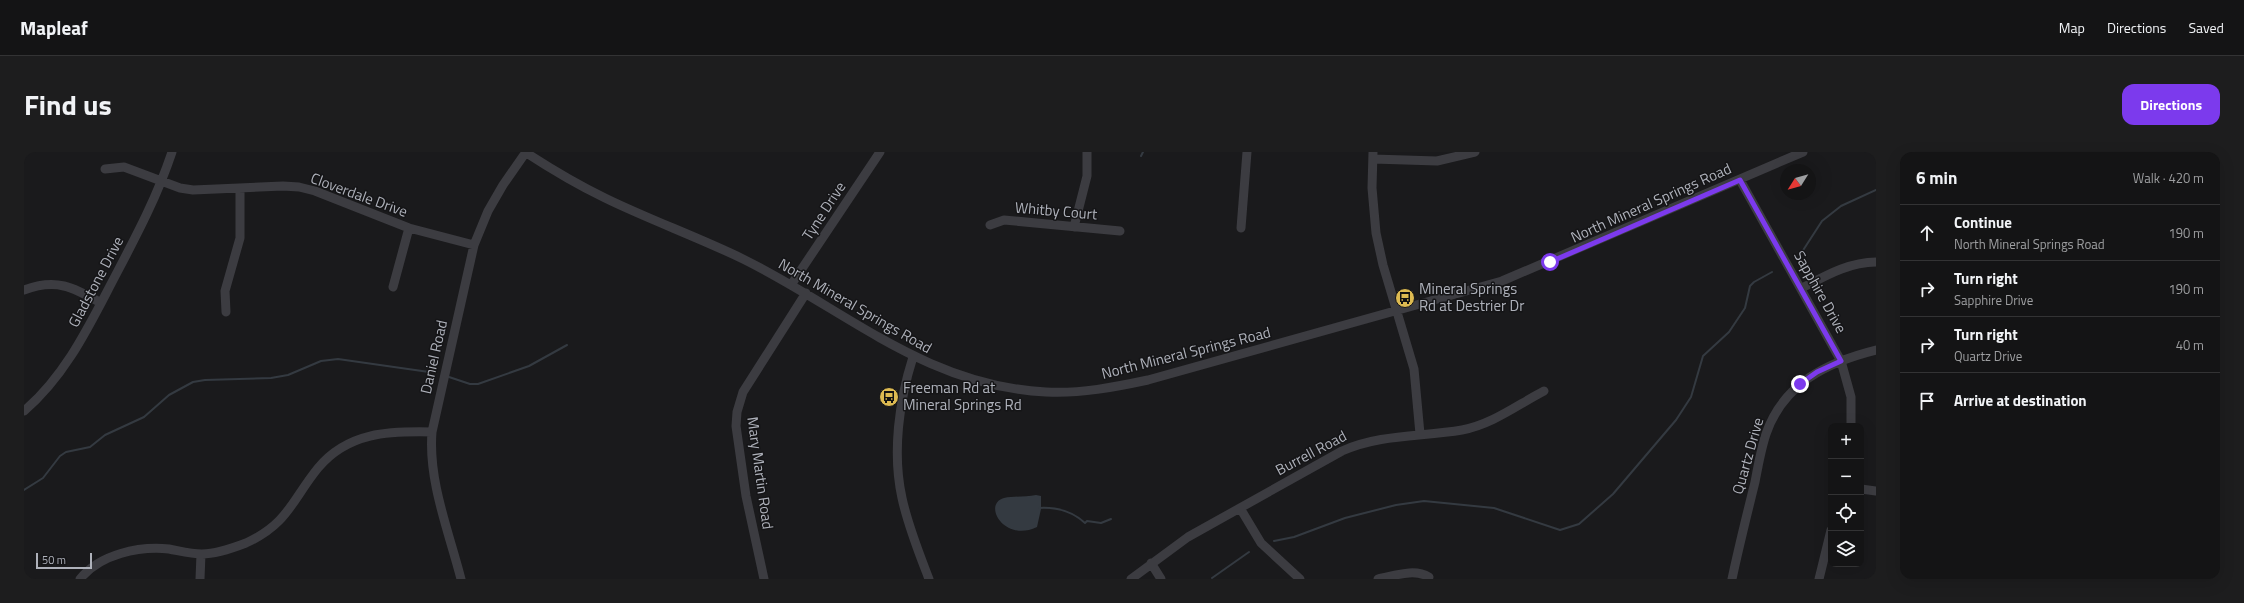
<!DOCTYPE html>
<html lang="en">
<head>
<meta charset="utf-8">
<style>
  body { margin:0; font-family:"Titillium Web",sans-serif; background:#1d1d1e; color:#f1f3f6 }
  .controls { position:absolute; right:12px; bottom:12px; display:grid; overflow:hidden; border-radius:8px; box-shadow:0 4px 16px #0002 }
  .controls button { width:36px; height:36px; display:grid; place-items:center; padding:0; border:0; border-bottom:1px solid #333334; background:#141415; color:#f1f3f6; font:20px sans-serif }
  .compass { position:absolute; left:1756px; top:12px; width:36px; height:36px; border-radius:50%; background:#141415; box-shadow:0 4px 16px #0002; rotate:233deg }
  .scale { position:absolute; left:12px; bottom:10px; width:56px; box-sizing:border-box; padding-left:4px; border:2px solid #aeb1ba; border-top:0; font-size:11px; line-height:14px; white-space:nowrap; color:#aeb1ba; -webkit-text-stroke:3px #151517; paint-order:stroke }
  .stop { position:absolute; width:12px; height:12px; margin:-9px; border:3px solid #7c3aed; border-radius:50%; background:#fff }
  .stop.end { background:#7c3aed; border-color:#fff; box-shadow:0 1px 4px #0008 }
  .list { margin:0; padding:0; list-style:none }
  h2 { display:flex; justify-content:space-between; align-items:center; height:52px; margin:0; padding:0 16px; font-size:17px }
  h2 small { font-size:13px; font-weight:400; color:#9d9ea0 }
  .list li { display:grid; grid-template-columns:26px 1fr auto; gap:12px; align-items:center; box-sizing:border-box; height:56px; padding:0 16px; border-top:1px solid #333334 }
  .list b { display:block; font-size:15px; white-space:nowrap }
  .list p { margin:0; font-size:13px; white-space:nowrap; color:#9d9ea0 }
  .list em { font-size:13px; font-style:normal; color:#9d9ea0 }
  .icon { flex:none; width:22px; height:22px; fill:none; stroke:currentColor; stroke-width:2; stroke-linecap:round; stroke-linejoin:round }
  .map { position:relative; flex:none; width:1852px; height:427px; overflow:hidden; border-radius:12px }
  header { display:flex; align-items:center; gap:24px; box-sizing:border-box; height:56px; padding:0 20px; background:#141415; border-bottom:1px solid #333334 }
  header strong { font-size:19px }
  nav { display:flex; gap:22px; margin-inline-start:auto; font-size:14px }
  .intro { display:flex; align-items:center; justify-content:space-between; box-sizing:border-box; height:96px; padding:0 24px }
  h1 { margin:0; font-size:28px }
  .button { padding:10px 18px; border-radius:12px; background:#7c3aed; color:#fff; font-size:14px; font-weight:700 }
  main { display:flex; gap:24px; padding:0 24px }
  aside { flex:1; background:#141415; border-radius:12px; box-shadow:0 4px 16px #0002 }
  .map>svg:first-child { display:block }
  .water { fill:#343a41 }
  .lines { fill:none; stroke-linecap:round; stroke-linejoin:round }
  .stream { stroke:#343a41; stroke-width:2 }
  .minor { stroke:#3c3c41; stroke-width:9 }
  .route { stroke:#7c3aed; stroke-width:5 }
  .labels { text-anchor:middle; stroke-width:3; stroke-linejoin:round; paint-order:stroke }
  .street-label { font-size:15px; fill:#aeb1ba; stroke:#151517 }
  .poi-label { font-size:15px; fill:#aeb1ba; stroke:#151517; text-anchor:start }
</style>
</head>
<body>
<header>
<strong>Mapleaf</strong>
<nav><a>Map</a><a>Directions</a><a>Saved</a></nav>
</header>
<div class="intro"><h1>Find us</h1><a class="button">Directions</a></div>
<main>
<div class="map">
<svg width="1852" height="427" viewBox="0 0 1852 427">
  <rect width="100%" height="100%" fill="#1a1a1c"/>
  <path class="water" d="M1012,343L1017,344V357L1013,375C980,391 958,352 980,346C990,344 1002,345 1012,343Z"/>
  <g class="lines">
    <path class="stream" d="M1117,4L1119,0
      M1776,103L1798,69L1817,54L1852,38
      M425,225L446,232H454L505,214L543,193
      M0,338L19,326L36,304L42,300L66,295L81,283L120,265L145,243L169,230L181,228L247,226L264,223L297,209L314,207L405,220
      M1015,356C1032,355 1049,360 1061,371L1063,369L1077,371L1087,367
      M1250,389L1270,385L1321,366L1372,353L1400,349L1470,356L1536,378L1555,372L1589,342L1652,268L1667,245L1679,204L1705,180L1721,156L1726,134L1730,130L1748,120
      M1188,426L1225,400"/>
    <path class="minor" d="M501,0C527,17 554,33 581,46C626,68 674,85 719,107C822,158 902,234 1022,240C1056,242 1091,235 1124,228L1478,129L1779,0
      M1349,0L1348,36L1352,81L1359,113L1390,217L1396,282
      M1349,7L1413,9L1451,0
      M81,17L100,15L156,36L169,38L259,34L275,35L291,39L385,76L450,93
      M1716,28L1817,209L1827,245V274
      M966,73L980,68L1096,79
      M1050,75L1063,24V0
      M1217,76L1223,0
      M767,133L856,0
      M369,135L385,76
      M1778,136C1801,124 1825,110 1852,110
      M0,138C32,126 49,135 77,151
      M202,160L201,139L216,86V38
      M889,205C875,249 868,301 878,346C884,374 895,401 905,427
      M0,259C40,225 63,178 87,132C110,88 132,48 148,0
      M1837,337L1852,339
      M1216,356L1237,391L1276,427
      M1127,411L1137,427
      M56,427C76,402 115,394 145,397C156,399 167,402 178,402C192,402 209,396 222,391C264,372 268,348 294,316C324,280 365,279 408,280
      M176,427L177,402
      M437,427C425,380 404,329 408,280L450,93L464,59L479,33L502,0
      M740,427L722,344L712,274L713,260L719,240L782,141
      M1107,427L1164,385L1318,299C1356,282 1397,285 1438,278C1469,272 1493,253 1520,239
      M1354,427C1370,424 1390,416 1405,425
      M1708,427C1715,394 1723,362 1731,330C1734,314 1737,297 1742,282C1759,232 1803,210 1852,198
      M1795,427L1807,378"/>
  </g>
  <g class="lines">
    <path class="route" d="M1526,110L1716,28L1817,209L1793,220L1776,232"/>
  </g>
  <defs>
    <g id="bus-disc" transform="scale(1)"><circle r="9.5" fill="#ddba51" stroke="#151517"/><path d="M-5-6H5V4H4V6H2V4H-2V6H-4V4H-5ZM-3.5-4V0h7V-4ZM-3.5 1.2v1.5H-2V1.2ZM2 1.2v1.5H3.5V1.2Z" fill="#111"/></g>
  </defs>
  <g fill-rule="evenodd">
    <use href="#bus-disc" x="1381" y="146"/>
    <use href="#bus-disc" x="865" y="245"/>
  </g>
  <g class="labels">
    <g class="street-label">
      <text transform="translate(335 43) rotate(20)" y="5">Cloverdale Drive</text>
      <text transform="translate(1627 51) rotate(-24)" y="5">North Mineral Springs Road</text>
      <text transform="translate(800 59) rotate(-57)" y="5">Tyne Drive</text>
      <text transform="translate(1032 59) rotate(5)" y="5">Whitby Court</text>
      <text transform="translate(72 130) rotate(-62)" y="5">Gladstone Drive</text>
      <text transform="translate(1796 140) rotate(61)" y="5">Sapphire Drive</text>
      <text transform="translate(831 154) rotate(30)" y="5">North Mineral Springs Road</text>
      <text transform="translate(1162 201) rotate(-14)" y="5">North Mineral Springs Road</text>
      <text transform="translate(410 205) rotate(-77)" y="5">Daniel Road</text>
      <text transform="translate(1287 301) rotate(-28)" y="5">Burrell Road</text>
      <text transform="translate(1724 304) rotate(-74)" y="5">Quartz Drive</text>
      <text transform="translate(736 321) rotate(82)" y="5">Mary Martin Road</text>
    </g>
    <g class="poi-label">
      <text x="1395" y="142">Mineral Springs<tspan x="1395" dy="17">Rd at Destrier Dr</tspan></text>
      <text x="879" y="241">Freeman Rd at<tspan x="879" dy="17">Mineral Springs Rd</tspan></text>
    </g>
  </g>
</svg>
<div class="controls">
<button>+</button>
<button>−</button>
<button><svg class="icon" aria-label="locate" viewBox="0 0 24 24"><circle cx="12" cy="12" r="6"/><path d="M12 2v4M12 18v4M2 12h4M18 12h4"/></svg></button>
<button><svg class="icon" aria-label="layers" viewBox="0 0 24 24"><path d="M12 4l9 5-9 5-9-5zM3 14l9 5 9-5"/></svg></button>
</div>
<svg class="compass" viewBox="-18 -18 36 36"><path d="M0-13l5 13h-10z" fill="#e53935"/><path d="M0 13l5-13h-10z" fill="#9d9ea0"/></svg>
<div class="scale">50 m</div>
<div class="stop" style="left:1526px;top:110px"></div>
<div class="stop end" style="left:1776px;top:232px"></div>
</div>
<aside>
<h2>6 min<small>Walk · 420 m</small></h2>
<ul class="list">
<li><svg class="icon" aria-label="ahead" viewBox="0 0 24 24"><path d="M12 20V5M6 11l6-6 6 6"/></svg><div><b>Continue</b><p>North Mineral Springs Road</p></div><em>190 m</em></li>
<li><svg class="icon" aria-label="right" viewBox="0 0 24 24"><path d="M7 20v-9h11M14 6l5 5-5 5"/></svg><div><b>Turn right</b><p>Sapphire Drive</p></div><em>190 m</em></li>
<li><svg class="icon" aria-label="right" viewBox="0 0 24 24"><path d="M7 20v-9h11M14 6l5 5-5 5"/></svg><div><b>Turn right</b><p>Quartz Drive</p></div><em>40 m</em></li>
<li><svg class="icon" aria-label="arrive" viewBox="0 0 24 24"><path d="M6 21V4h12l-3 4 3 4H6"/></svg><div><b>Arrive at destination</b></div></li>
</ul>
</aside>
</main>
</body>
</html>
